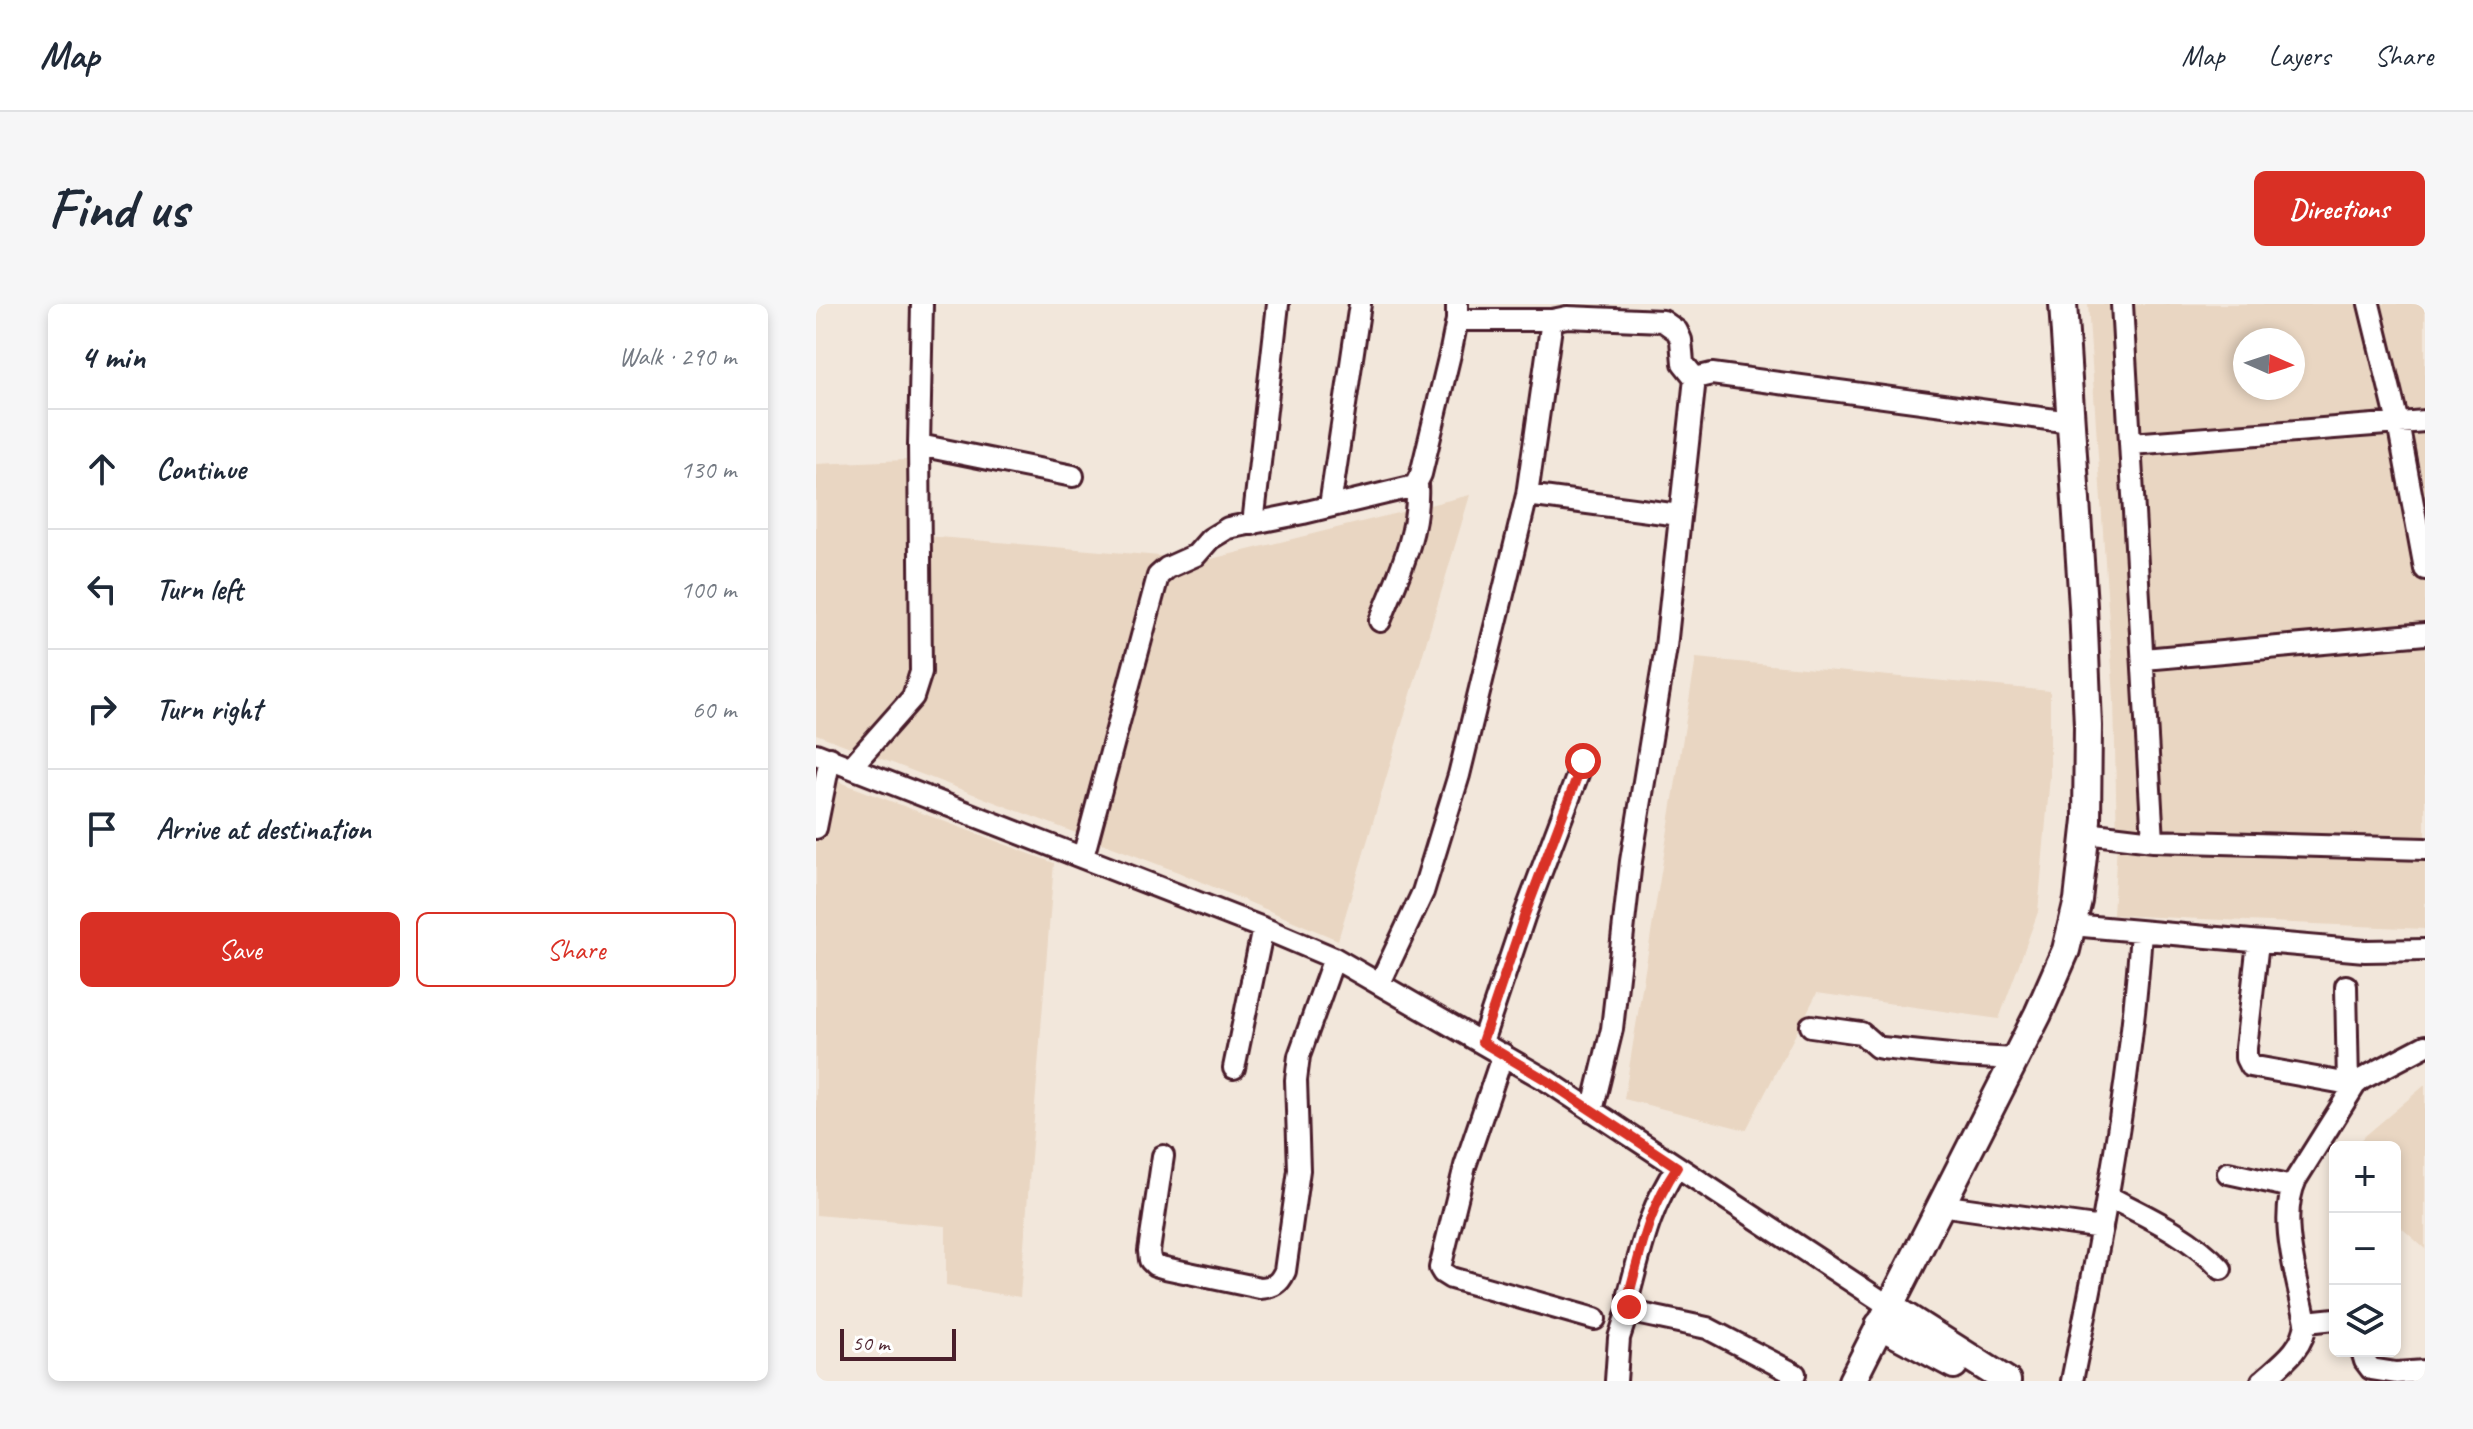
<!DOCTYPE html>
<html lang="en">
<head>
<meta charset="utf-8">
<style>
  body { margin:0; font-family:Caveat,sans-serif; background:#f6f6f7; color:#1f2937 }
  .controls { position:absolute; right:24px; bottom:24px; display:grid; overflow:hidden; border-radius:12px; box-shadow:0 4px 12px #0003 }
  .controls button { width:72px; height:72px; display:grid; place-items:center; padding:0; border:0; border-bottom:2px solid #e0e1e3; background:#fff; color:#1f2937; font:40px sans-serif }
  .compass { position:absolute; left:1417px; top:24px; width:72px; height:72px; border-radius:50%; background:#fff; box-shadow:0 4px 12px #0003; rotate:93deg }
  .scale { position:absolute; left:24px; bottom:20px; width:116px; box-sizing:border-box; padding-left:8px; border:4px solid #4a1f2b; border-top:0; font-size:22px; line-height:28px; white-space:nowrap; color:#4a1f2b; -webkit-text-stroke:6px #fff; paint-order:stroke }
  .stop { position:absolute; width:24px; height:24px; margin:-18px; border:6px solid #d93025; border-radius:50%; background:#fff }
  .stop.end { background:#d93025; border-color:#fff; box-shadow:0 2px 8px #0008 }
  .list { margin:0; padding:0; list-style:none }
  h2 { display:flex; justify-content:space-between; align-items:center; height:104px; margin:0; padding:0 32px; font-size:34px }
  h2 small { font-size:26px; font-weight:400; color:#747a83 }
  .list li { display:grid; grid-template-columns:52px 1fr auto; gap:24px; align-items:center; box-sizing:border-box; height:120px; padding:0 32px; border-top:2px solid #e0e1e3 }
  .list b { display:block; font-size:30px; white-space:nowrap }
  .list em { font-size:26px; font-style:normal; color:#747a83 }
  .actions { display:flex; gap:16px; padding:24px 32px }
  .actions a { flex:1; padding:18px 0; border:2px solid #d93025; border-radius:12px; text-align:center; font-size:28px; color:#d93025 }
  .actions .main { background:#d93025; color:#fff }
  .icon { flex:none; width:44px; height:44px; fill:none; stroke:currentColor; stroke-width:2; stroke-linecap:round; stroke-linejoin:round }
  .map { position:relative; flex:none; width:1609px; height:1077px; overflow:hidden; border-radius:12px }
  header { display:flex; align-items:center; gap:48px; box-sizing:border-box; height:112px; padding:0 40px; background:#fff; border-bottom:2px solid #e0e1e3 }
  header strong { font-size:38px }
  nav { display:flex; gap:44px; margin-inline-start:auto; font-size:28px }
  .intro { display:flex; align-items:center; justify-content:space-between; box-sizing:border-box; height:192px; padding:0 48px }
  h1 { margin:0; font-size:56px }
  .button { padding:20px 36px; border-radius:12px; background:#d93025; color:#fff; font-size:28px; font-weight:700 }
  main { display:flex; gap:48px; padding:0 48px }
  aside { flex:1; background:#fff; border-radius:12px; box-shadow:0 4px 12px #0003 }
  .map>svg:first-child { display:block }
  .built { fill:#e9d6c2; fill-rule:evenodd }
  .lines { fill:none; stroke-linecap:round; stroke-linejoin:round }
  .minor-casing { stroke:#4a1f2b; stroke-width:26 }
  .major-casing { stroke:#4a1f2b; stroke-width:32 }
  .minor { stroke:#fff; stroke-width:20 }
  .major { stroke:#fff; stroke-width:26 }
  .route { stroke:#d93025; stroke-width:10 }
</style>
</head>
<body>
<header>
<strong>Map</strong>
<nav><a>Map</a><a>Layers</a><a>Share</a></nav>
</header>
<div class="intro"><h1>Find us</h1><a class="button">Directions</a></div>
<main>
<aside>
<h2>4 min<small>Walk · 290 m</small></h2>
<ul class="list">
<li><svg class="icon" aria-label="ahead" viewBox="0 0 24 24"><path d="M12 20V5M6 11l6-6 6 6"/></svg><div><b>Continue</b></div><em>130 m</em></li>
<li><svg class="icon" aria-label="left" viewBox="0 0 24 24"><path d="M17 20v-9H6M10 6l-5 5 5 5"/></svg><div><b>Turn left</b></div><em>100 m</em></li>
<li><svg class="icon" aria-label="right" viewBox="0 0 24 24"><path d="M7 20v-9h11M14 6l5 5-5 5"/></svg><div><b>Turn right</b></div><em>60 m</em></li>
<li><svg class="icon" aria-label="arrive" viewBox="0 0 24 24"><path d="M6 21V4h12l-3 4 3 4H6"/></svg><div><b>Arrive at destination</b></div></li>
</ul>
<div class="actions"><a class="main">Save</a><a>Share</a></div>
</aside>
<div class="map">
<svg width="1609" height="1077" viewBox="0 0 1609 1077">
  <rect width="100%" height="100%" fill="#f2e7db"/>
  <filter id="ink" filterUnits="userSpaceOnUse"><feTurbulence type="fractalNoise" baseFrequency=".0125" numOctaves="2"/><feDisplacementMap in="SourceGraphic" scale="16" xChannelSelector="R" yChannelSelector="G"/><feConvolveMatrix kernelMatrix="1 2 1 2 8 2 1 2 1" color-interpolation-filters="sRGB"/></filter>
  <g filter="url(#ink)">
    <path class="built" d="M1272,0H1609V625L1297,611L1301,538L1298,394ZM1429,36H1477V84H1429Z
      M90,156L99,231L391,256L654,191L522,636L362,568L0,430V160Z
      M880,354L1234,387V472L1222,608L1183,715L1001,689L930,826L808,795Z
      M0,469L238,559L204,993L130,982V922L0,911Z
      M1609,781V945L1579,918V843H1536Z"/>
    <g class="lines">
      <g class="minor-casing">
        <path id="minor" d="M1306,0L1337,537
          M1553,0L1582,119L1609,265
          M641,16H736L751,13L847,17L861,27L865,36L867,59L879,74L850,343L815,557L796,725L776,807
          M879,74L896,70L1254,118
          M1315,140L1609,117
          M103,141L257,172
          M711,191L863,211
          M514,202L544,0
          M437,220L462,0
          M564,317C582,272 604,229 601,179
          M1328,355L1609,330
          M0,450L447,624L518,654L730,776L1073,1002
          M36,462L97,393L105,368L103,141L106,0
          M0,524L14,454
          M1270,529L1337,537L1609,545
          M267,553L342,272L351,264L380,251L394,235L412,224L487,209L599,182L605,170L635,46L641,16V0
          M1256,621L1549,647L1609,646
          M1442,638L1430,744V754L1434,762L1539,781
          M564,679L607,588L643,471L711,191L736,16
          M1530,682L1532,780
          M995,722L1045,729L1061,743L1066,744L1144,752L1199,755
          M666,738L708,613L767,457
          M687,750L649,862L624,964L627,969L635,974L779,1015
          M418,764L447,624
          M347,852L333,947L334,956L339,961L349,964L444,984C458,983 463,980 469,967L483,866L480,776L483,752L518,654
          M861,863C833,905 826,942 813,990V1003L825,1010L891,1024L979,1070
          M1412,869L1476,883
          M1291,892C1332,913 1373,931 1405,965
          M1124,901L1286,924
          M1490,1018L1519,1015
          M1546,1047L1549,1057L1555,1065L1580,1069L1609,1067
          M800,1077L803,1034L813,1003
          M1256,1077C1286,929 1315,779 1325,628
          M1446,1077C1465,1060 1488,1045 1490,1018C1482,975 1461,916 1480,875L1539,781L1546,775L1609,742"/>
      </g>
      <g class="major-casing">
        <path id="major" d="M1073,1002L1191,1077
          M1063,1021L1138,1061
          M1036,1077L1222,710L1250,646L1262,596L1271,516L1272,422L1267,302L1247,0"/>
      </g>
      <use href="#minor" class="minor"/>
      <use href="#major" class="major"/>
    </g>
  </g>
  <g class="lines" filter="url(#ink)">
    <path class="route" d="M767,457L708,613L666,738L730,776L861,863C833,905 826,942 813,990V1003"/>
  </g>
</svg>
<div class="controls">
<button>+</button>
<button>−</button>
<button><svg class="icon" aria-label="layers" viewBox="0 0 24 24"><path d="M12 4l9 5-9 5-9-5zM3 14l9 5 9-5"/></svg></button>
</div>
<svg class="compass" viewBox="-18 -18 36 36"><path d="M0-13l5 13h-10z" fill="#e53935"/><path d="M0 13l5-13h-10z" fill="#747a83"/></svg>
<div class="scale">50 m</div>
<div class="stop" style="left:767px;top:457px"></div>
<div class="stop end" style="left:813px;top:1003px"></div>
</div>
</main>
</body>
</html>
